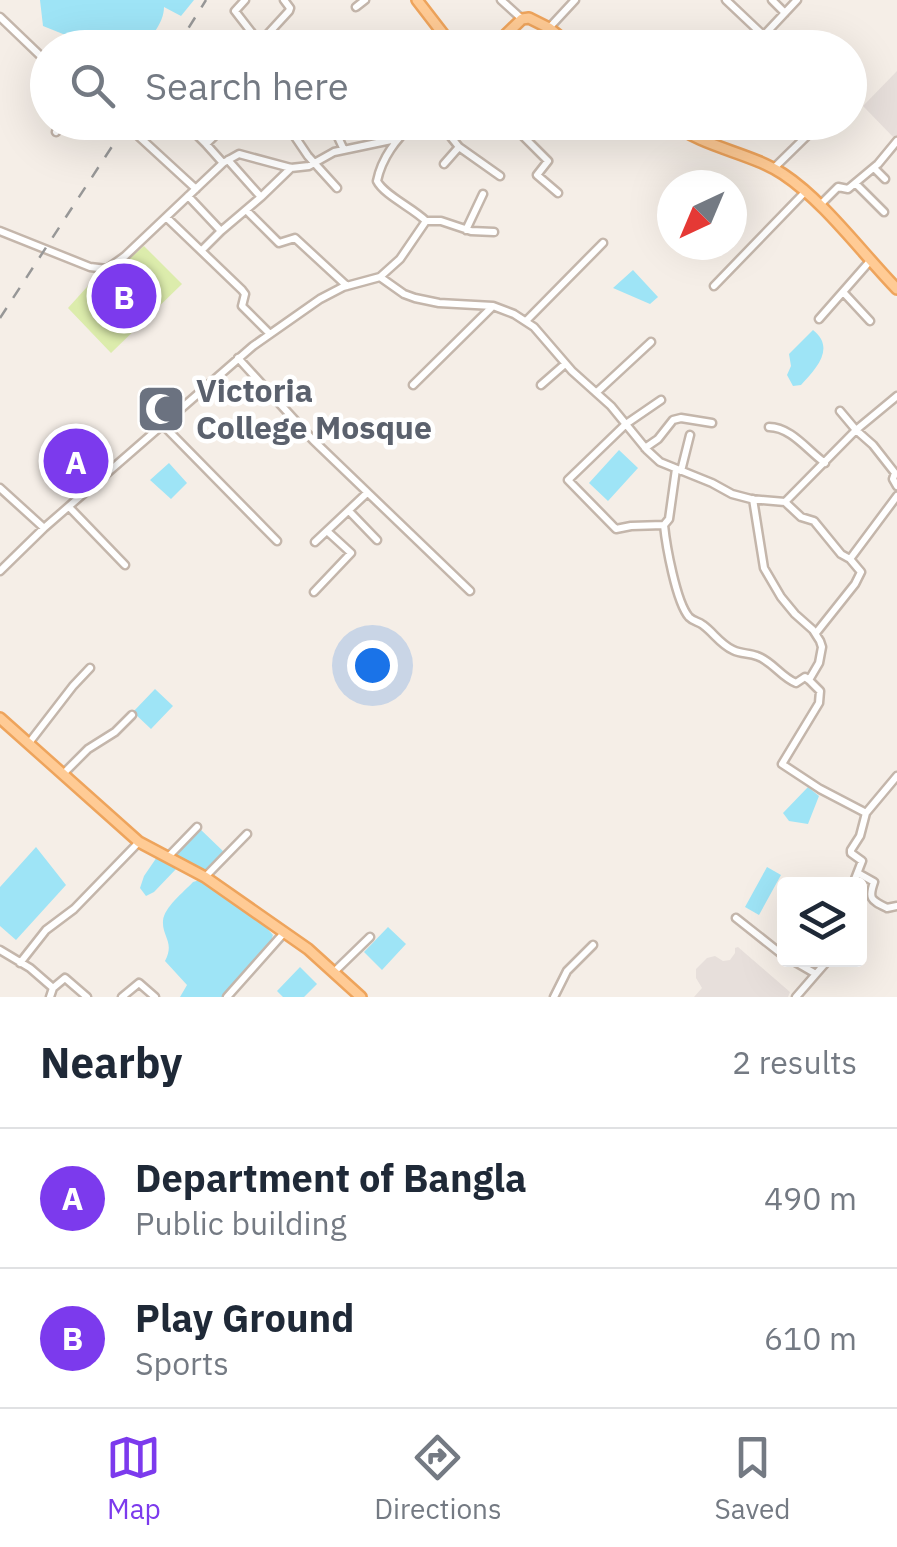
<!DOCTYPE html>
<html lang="en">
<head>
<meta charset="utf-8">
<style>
  body { margin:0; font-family:"IBM Plex Sans",sans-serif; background:#f6f6f7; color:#1f2937 }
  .controls { position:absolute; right:30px; bottom:30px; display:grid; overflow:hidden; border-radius:10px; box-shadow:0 10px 40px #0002 }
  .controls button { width:90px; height:90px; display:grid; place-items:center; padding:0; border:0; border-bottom:2px solid #e0e1e3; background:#fff; color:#1f2937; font:50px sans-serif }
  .compass { position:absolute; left:657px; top:170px; width:90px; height:90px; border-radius:50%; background:#fff; box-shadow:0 10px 40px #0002; rotate:224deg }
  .you { position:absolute; left:372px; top:665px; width:35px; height:35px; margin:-25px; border:8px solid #fff; border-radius:50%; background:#1a73e8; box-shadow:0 0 0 15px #1a73e833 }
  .badge { display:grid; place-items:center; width:65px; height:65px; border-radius:50%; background:#7c3aed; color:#fff; font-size:32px; font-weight:700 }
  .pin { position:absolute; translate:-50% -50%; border:5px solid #fff; box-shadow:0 2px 10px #0006 }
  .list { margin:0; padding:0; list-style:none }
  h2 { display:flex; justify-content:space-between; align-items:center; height:130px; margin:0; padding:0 40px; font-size:42px }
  h2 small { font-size:32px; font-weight:400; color:#747a83 }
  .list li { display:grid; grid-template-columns:65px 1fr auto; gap:30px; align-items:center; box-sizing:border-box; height:140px; padding:0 40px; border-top:2px solid #e0e1e3 }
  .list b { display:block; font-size:38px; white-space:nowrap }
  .list p { margin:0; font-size:32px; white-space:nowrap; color:#747a83 }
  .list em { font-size:32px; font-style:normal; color:#747a83 }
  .icon { flex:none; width:55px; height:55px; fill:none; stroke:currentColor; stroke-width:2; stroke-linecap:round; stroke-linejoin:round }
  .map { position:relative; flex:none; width:897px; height:997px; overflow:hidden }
  .search { position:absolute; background:#fff; box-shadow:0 10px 40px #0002; left:30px; right:30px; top:30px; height:110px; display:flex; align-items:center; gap:25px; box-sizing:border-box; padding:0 35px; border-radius:55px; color:#747a83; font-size:38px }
  .sheet { height:410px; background:#fff }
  nav { display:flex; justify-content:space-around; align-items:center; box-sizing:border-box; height:140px; border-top:2px solid #e0e1e3; background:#fff; font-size:28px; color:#747a83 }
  nav a { display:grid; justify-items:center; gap:5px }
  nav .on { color:#7c3aed }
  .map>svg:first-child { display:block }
  .industrial { fill:#e7dfdb }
  .green { fill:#dcecac }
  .water { fill:#9ee4f6 }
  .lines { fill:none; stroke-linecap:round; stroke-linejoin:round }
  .minor-casing { stroke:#c4b6ab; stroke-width:11 }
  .major-casing { stroke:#eea45c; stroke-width:14 }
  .minor { stroke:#fff; stroke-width:6 }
  .major { stroke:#ffcb95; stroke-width:9 }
  .rail { stroke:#979797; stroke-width:2.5; stroke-dasharray:12 12; stroke-linecap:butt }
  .labels { text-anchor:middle; stroke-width:9; stroke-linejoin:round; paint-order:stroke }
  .worship-label { font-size:32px; font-weight:bold; fill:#5b616d; stroke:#fff; text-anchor:start }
</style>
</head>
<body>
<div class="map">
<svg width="897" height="997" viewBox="0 0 897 997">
  <rect width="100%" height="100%" fill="#f5eee7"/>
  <path class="industrial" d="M897,71V139H895L863,106Z
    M738,947L790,992L788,997H694L702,988L696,978V969L707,958L715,956L723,961L730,960L735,953V948Z"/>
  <path class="green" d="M144,246L182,284L111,353L68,308L96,277L109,276Z"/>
  <path class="water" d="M40,0H194L181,16L164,7C164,23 151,36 143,48L120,47L107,37L91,43L90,47H78V40L43,26Z
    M633,270L658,297L650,304L613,288Z
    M813,330C836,348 816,369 801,385L793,386L787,375L791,366L789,354Z
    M619,450L638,468L608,501L589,483Z
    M169,463L187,483L171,499L150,480Z
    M155,689L173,706L151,729L133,712Z
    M808,787L819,796L808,824L789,821L783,813Z
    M199,828L225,853L206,873L174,853Z
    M36,847L66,885L16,940L0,926V887Z
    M157,857L175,864L177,868L154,892L146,896L140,888L144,876Z
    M767,867L781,875L759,915L745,907Z
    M200,880L266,927L273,935L270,944L223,997H180L187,985L165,961C175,942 162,937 163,921C164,907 184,892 193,882Z
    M388,927L406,944L382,970L364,952Z
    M300,967L317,984L304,997H283L277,991Z"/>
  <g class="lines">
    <g class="minor-casing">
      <path id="minor" d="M245,0L235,11L259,42
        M501,0L522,19
        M726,0L763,35
        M772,0L785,13
        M356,7L365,0
        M0,17L48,63
        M549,28L575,0
        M205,41L213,48
        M255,48L289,11L290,8L284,0
        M752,48L797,0
        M117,122L134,132L196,189
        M184,122L206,144
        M285,122L308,156L337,188
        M331,122L344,150
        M377,122L388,140
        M439,122L459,147L500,176
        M509,122L548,161L537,175L558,193
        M56,132L65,122
        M223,163L206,144L229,122
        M444,164L459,147
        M774,168L820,123
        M874,168L885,179
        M856,184L884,212
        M188,196L221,231L202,250
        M261,197L291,168
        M820,205L838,187L848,189L878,164L897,141
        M247,211L279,243L295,238L347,286
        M166,217L242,290L245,294L242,306L270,334
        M426,221H441L471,231L494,232
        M466,230L483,194
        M0,231L90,267L107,269L125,256L223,163L239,154L291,168L309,166L334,152L396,139
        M221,231L261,197L228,160
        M380,277L404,294L415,298L439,303L493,306L514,314L534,327L572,371L611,406L647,450L660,462L712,483L732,494L751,499L785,502L856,430L897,396
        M714,286L805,192
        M844,293L870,321
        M819,319L870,261
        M526,321L603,243
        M238,358L313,440L470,591
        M413,385L492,307
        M541,385L565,364
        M597,392L651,342
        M661,400L626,424L568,480L616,529L631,526L664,525
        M840,411L856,430L873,445L895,473L893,479L897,486
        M163,425L277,541
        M769,427C791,427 808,451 825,463
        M645,448L658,439L673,420L681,418L712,423
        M676,469L669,519L664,525C666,545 676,602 689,617C694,622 698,621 703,625C714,633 720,644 733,650C741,654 749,653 757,656C772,661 781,677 796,683L805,677L809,680
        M681,471L690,435
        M0,488L44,528
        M753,499L764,568L781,597L795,614L813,630L820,641L822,647L819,663L809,680L820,691L819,703L782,764L820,789L866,813
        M785,502L801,517L814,521L841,554L850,559L861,572L855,584L816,633
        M69,507L125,565
        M349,511L377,540
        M315,542L367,493
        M850,559L897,496
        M0,571L44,528L253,346L320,299L343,287L380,277L400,259L426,221C413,208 384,195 377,181C382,157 396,140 414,122
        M314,592L351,553L327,531
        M29,743L73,686L90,668
        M63,774L88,749L115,732L132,715
        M168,857L197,827
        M858,873L874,882C868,899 871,900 887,908L897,906
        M205,877L247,834
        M853,884L862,861L851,853V850L860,836L866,813L897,776
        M736,918L784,956
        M0,950L30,968L53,988
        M790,959L816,974
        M20,963L46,930L74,909L139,842
        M334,972L370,937
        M50,997L53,988L65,978L87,997
        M122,997L139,983L155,997
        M227,997L283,934
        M554,997L567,971L593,945
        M796,997L829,959"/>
    </g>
    <g class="major-casing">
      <path id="major" d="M417,0L454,48
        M492,48L522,19L529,18L549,28L574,48
        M671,122C704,148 749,152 783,174C824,201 862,253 897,289
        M0,718L139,842L205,877L308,949L361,997"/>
    </g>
    <use href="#minor" class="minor"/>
    <use href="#major" class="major"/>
    <path class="rail" d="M176,48L206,0
      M0,318L128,122"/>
  </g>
  <defs>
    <g id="mosque-square" transform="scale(2.5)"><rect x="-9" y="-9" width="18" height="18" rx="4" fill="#6b7280" stroke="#fff"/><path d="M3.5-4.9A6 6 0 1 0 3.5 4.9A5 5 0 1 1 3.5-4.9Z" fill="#fff"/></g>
  </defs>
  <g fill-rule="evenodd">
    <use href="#mosque-square" x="161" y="409"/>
  </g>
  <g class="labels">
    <g class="worship-label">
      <text x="196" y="402">Victoria<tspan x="196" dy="37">College Mosque</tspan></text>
    </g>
  </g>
</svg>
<div class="controls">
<button><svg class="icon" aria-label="layers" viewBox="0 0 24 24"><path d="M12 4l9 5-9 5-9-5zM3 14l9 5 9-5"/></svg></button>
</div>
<svg class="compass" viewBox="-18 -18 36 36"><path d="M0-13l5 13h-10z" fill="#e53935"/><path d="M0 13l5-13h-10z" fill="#747a83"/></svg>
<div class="you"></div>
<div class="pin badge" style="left:76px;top:461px">A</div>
<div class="pin badge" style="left:124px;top:296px">B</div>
<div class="search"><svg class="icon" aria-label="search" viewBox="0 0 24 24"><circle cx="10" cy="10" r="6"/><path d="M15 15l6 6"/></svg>Search here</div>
</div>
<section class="sheet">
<h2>Nearby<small>2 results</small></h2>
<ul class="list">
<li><span class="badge">A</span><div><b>Department of Bangla</b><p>Public building</p></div><em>490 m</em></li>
<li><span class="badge">B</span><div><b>Play Ground</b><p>Sports</p></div><em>610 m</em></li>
</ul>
</section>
<nav>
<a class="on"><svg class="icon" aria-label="map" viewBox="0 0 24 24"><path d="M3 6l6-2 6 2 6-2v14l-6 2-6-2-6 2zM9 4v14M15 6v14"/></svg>Map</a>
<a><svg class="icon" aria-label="directions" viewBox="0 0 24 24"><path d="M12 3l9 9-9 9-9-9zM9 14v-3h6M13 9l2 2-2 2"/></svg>Directions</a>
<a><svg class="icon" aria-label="saved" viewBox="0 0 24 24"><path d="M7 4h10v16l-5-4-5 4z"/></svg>Saved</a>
</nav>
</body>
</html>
